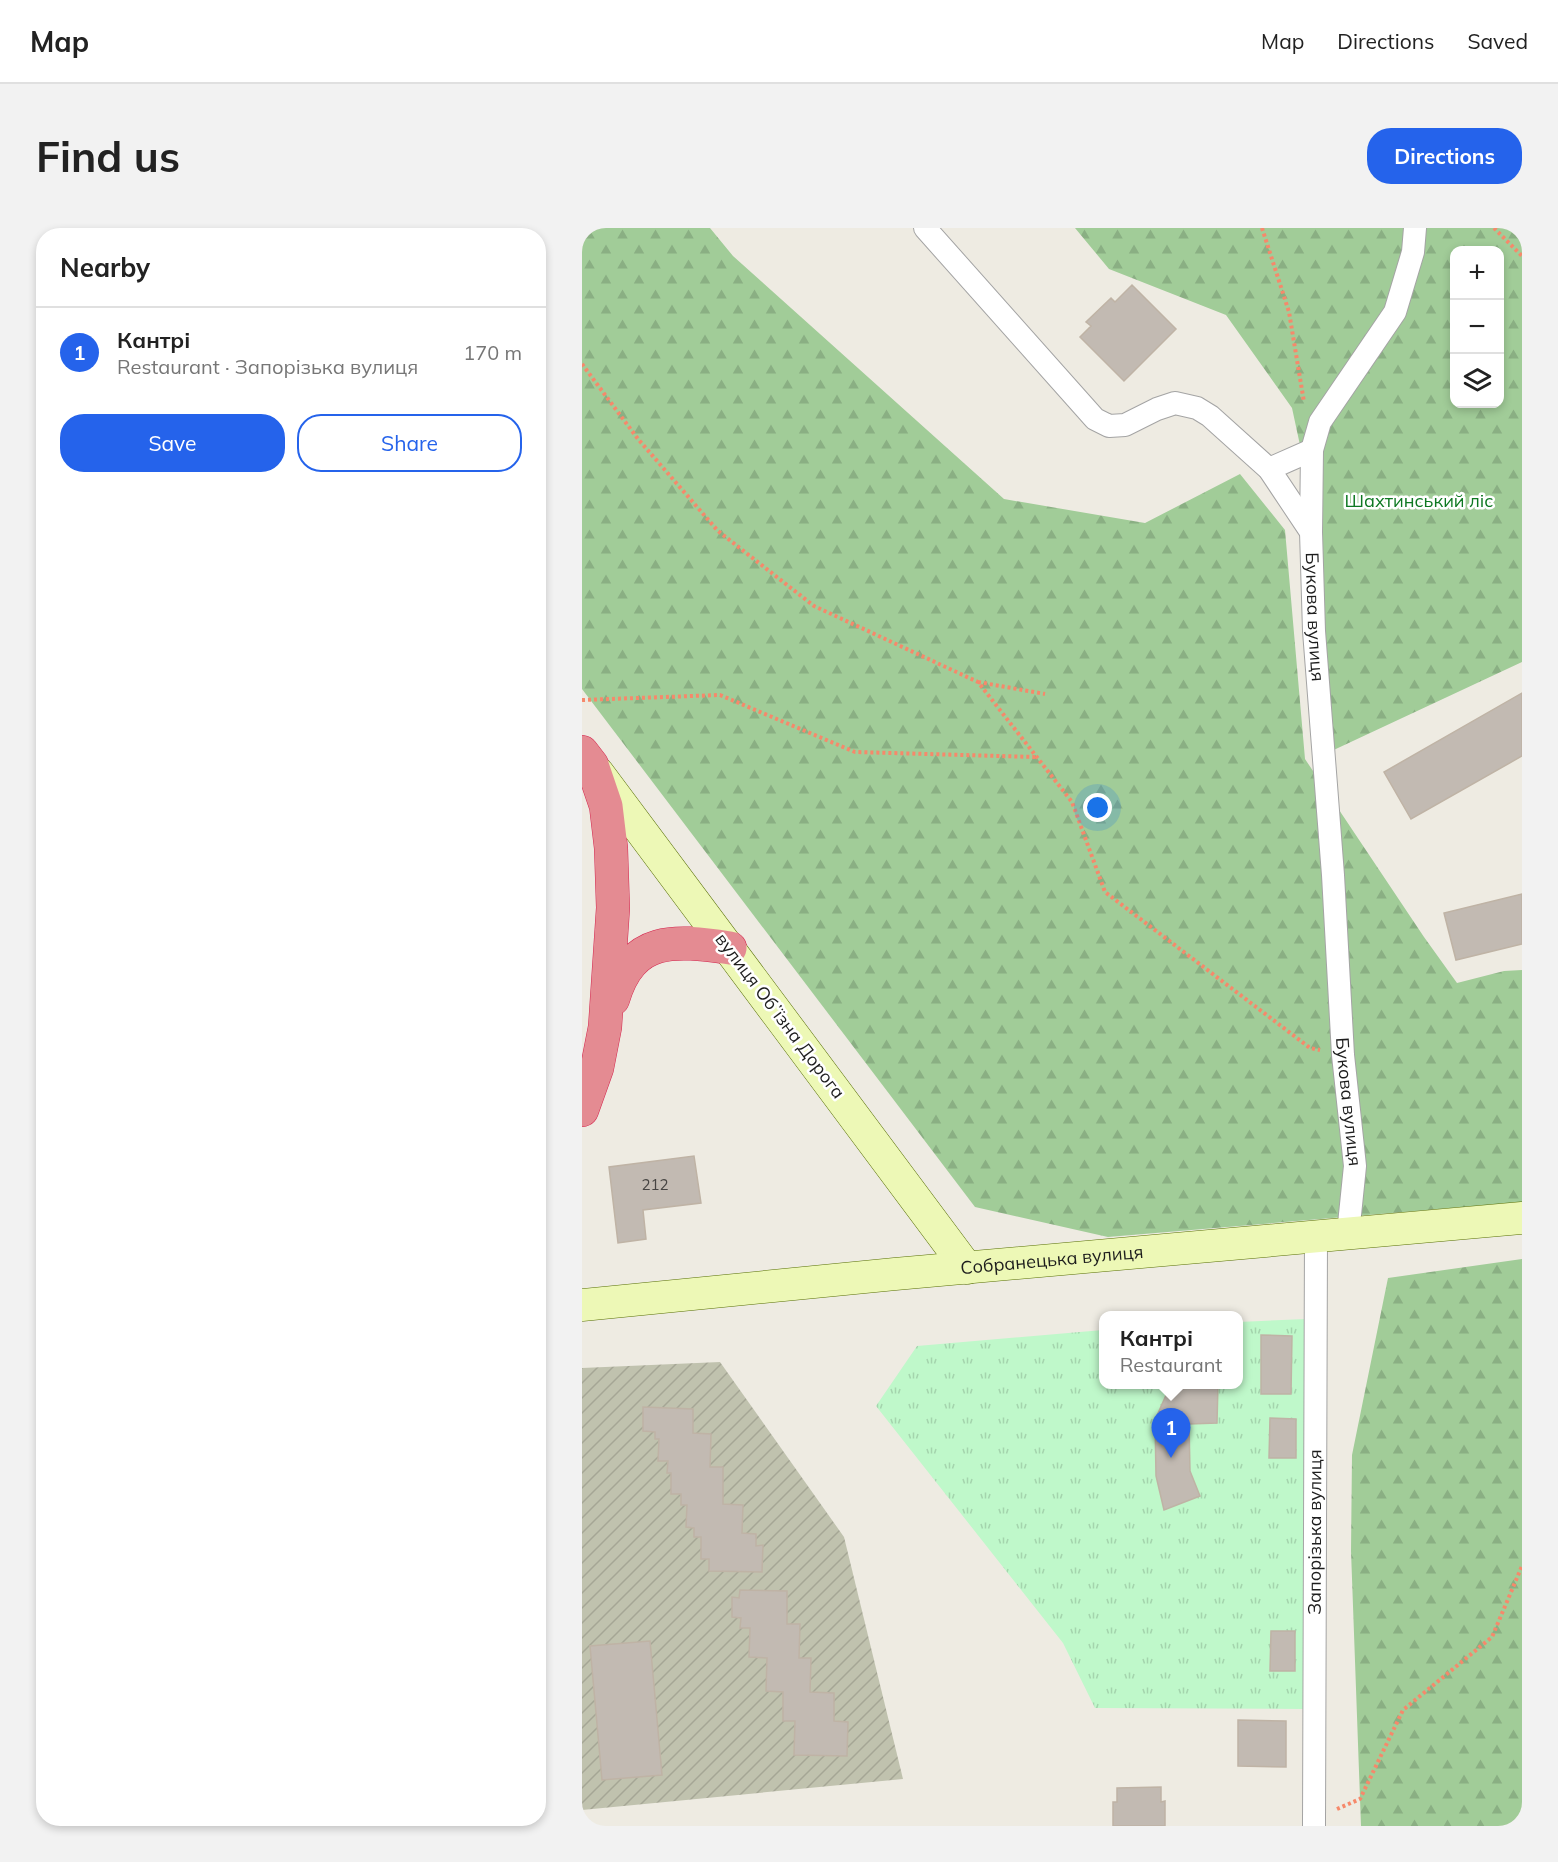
<!DOCTYPE html>
<html lang="en">
<head>
<meta charset="utf-8">
<style>
  body { margin:0; font-family:Mulish,sans-serif; background:#f2f2f2; color:#222 }
  .controls { position:absolute; right:18px; top:18px; display:grid; overflow:hidden; border-radius:12px; box-shadow:0 3px 9px #0003 }
  .controls button { width:54px; height:54px; display:grid; place-items:center; padding:0; border:0; border-bottom:2px solid #e0e0e0; background:#fff; color:#222; font:30px sans-serif }
  .you { position:absolute; left:516px; top:580px; width:21px; height:21px; margin:-15px; border:4px solid #fff; border-radius:50%; background:#1a73e8; box-shadow:0 0 0 9px #1a73e833 }
  .badge { display:grid; place-items:center; width:39px; height:39px; border-radius:50%; background:#2563eb; color:#fff; font-size:20px; font-weight:700 }
  .pin { position:absolute; translate:-50% -50px; filter:drop-shadow(0 2px 3px #0008) }
  .pin::after { content:''; position:absolute; top:32px; width:21px; height:18px; background:inherit; clip-path:polygon(0 0,100% 0,50% 100%) }
  .popup { position:absolute; left:517px; top:1083px; width:144px; height:78px; box-sizing:border-box; display:grid; place-content:center; border-radius:12px; background:#fff; filter:drop-shadow(0 2px 4px #0005); font-size:20px; white-space:nowrap; color:#767676 }
  .popup b { font-size:22px; color:#222 }
  .popup::after { content:''; position:absolute; left:50%; top:100%; margin-left:-12px; border:12px solid transparent; border-top-color:#fff }
  .list { margin:0; padding:0; list-style:none }
  h2 { display:flex; justify-content:space-between; align-items:center; height:78px; margin:0; padding:0 24px; font-size:26px }
  h2 small { font-size:20px; font-weight:400; color:#767676 }
  .list li { display:grid; grid-template-columns:39px 1fr auto; gap:18px; align-items:center; box-sizing:border-box; height:90px; padding:0 24px; border-top:2px solid #e0e0e0 }
  .list b { display:block; font-size:22px; white-space:nowrap }
  .list p { margin:0; font-size:20px; white-space:nowrap; color:#767676 }
  .list em { font-size:20px; font-style:normal; color:#767676 }
  .actions { display:flex; gap:12px; padding:18px 24px }
  .actions a { flex:1; padding:14px 0; border:2px solid #2563eb; border-radius:24px; text-align:center; font-size:21px; color:#2563eb }
  .actions .main { background:#2563eb; color:#fff }
  .icon { flex:none; width:33px; height:33px; fill:none; stroke:currentColor; stroke-width:2; stroke-linecap:round; stroke-linejoin:round }
  .map { position:relative; flex:none; width:940px; height:1598px; overflow:hidden; border-radius:24px }
  header { display:flex; align-items:center; gap:36px; box-sizing:border-box; height:84px; padding:0 30px; background:#fff; border-bottom:2px solid #e0e0e0 }
  header strong { font-size:28px }
  nav { display:flex; gap:33px; margin-inline-start:auto; font-size:21px }
  .intro { display:flex; align-items:center; justify-content:space-between; box-sizing:border-box; height:144px; padding:0 36px }
  h1 { margin:0; font-size:42px }
  .button { padding:15px 27px; border-radius:24px; background:#2563eb; color:#fff; font-size:21px; font-weight:700 }
  main { display:flex; gap:36px; padding:0 36px }
  aside { flex:1; background:#fff; border-radius:24px; box-shadow:0 3px 9px #0003 }
  .map>svg:first-child { display:block }
  .construction { fill:url(#construction-furrows) }
  .forest { fill:url(#forest-firs); fill-rule:evenodd }
  .park { fill:url(#park-tufts) }
  .building { fill:#c2bab2; stroke:#bfb3a5; stroke-width:1.5 }
  .lines { fill:none; stroke-linecap:round; stroke-linejoin:round }
  .street-casing { stroke:#a4a4a4; stroke-width:24 }
  .secondary-casing { stroke:#597007; stroke-width:33 }
  .highway-casing { stroke:#d4274f; stroke-width:34 }
  .path { stroke:#f6896b; stroke-width:4; stroke-dasharray:3 3; stroke-linecap:butt }
  .street { stroke:#fff; stroke-width:22 }
  .secondary { stroke:#edf8b6; stroke-width:32 }
  .highway { stroke:#e48b92; stroke-width:33 }
  .labels { text-anchor:middle; stroke-width:5; stroke-linejoin:round; paint-order:stroke }
  .number-label { font-size:15px; fill:#464442 }
  .park-label { font-size:18px; fill:#0e7822; stroke:#fff }
  .street-label { font-size:18px; fill:#1d1d1d; stroke:#fff }
</style>
</head>
<body>
<header>
<strong>Map</strong>
<nav><a>Map</a><a>Directions</a><a>Saved</a></nav>
</header>
<div class="intro"><h1>Find us</h1><a class="button">Directions</a></div>
<main>
<aside>
<h2>Nearby<small></small></h2>
<ul class="list">
<li><span class="badge">1</span><div><b>Кантрі</b><p>Restaurant · Запорізька вулиця</p></div><em>170 m</em></li>
</ul>
<div class="actions"><a class="main">Save</a><a>Share</a></div>
</aside>
<div class="map">
<svg width="940" height="1598" viewBox="0 0 940 1598">
  <defs>
    <pattern id="construction-furrows" width="10" height="10" patternUnits="userSpaceOnUse" patternTransform="scale(1.5)"><rect width="10" height="10" fill="#c0c2ae"/><path d="M-1 1l2-2M0 10L10 0M9 11l2-2" fill="none" stroke="#a5a695"/></pattern>
    <pattern id="forest-firs" width="22" height="20" patternUnits="userSpaceOnUse" patternTransform="scale(1.5)"><rect width="22" height="20" fill="#a1cc98"/><path d="M5 1l3.5 6h-7zM16 11l3.5 6h-7z" fill="#8aaf83"/></pattern>
    <pattern id="park-tufts" width="24" height="20" patternUnits="userSpaceOnUse" patternTransform="scale(1.5)"><rect width="24" height="20" fill="#bff8ca"/><path d="M3 7l-1-3M5 7V3M7 7l1-3M15 17l-1-3M17 17v-4M19 17l1-3" fill="none" stroke="#a4d4ad"/></pattern>
  </defs>
  <rect width="100%" height="100%" fill="#eeebe2"/>
  <path class="construction" d="M138,1134L262,1309L321,1551L0,1582V1140Z"/>
  <path class="forest" d="M0,0H128L151,28L422,271L563,295L658,246L703,302L723,531L842,709L875,755L922,743L940,742V974L526,1009L393,979L0,461Z
    M493,0H940V434L741,527L738,310L710,180L644,87L527,41ZM873,22H918V176H873Z
    M940,1031V1598H779L769,1323L770,1227L806,1050Z"/>
  <path class="park" d="M724,1091L722,1481L513,1480L481,1415L294,1178L335,1118L521,1102L522,1156H656L657,1094Z"/>
  <path class="building" d="M550,57L594,101L542,153L498,109L509,98L504,94L529,70L533,74Z
    M940,465V528L829,591L802,544Z
    M940,666V716L874,732L862,685Z
    M112,928L119,975L61,982L64,1011L36,1015L27,939Z
    M679,1107L710,1108L709,1166H679Z
    M589,1156H636L635,1195L607,1196L608,1243L618,1268L582,1282L574,1248L573,1192Z
    M61,1179L111,1181V1205L129,1206L128,1239H141V1276L161,1277L160,1305L174,1306V1318L181,1317L180,1344L127,1343V1331H119V1309H112V1300L104,1299L105,1277H99V1266H89V1245H85L86,1233H76L77,1211H73V1204L61,1203Z
    M688,1190L714,1191V1230H687Z
    M158,1362L205,1363V1396H218L217,1430H229L228,1464L252,1465V1493L266,1494L265,1528L212,1527L213,1493H201V1464L184,1463L185,1430L167,1429L168,1400H158L159,1390L150,1389V1369L157,1370Z
    M689,1403H713V1443H688Z
    M68,1413L80,1547L20,1552L8,1418Z
    M656,1492L704,1493V1539L656,1538Z
    M579,1559V1574L583,1573V1598H531V1574H535V1560Z"/>
  <g class="lines">
    <g class="street-casing">
      <g id="street">
        <path id="s1" d="M343,0L513,191L527,198L543,197L575,181L593,175L615,180L628,188L687,241L729,304L732,403L751,647L761,827L773,938L766,1006"/>
        <path d="M687,241L730,222"/>
        <path d="M729,304L730,222L738,194L813,84L831,24L833,0"/>
        <path id="s2" d="M732,1598L734,1009"/>
      </g>
    </g>
    <g class="secondary-casing">
      <g id="secondary">
        <path d="M16,545L385,1040"/>
        <path id="s3" d="M0,1077L313,1046L940,990"/>
      </g>
    </g>
    <g class="highway-casing">
      <path id="highway" d="M0,524L10,537L24,578L29,620L31,680L23,799L15,840L0,882
        M31,771C50,707 93,712 148,720"/>
    </g>
    <path class="path" d="M680,0L707,84L722,174
      M912,0L940,28
      M0,136L56,211L136,303L232,378L396,454L490,574L523,664L728,820L738,822
      M396,454L463,466
      M0,472L138,467L273,524L453,529
      M755,1581L778,1571L821,1482L910,1409L940,1338"/>
    <use href="#street" class="street"/>
    <use href="#secondary" class="secondary"/>
    <use href="#highway" class="highway"/>
  </g>
  <g class="labels">
    <g class="number-label">
      <text x="73" y="962">212</text>
    </g>
    <g class="park-label">
      <text x="837" y="279">Шахтинський ліс</text>
    </g>
    <g class="street-label">
      <text dy="6" stroke="none"><textPath href="#s1" startOffset="620">Букова вулиця</textPath></text>
      <text transform="translate(198 788) rotate(53)" y="6">вулиця Обʼїзна Дорога</text>
      <text dy="6" stroke="none"><textPath href="#s1" startOffset="1106">Букова вулиця</textPath></text>
      <text dy="6" stroke="none"><textPath href="#s3" startOffset="472">Собранецька вулиця</textPath></text>
      <text dy="6" stroke="none"><textPath href="#s2" startOffset="294">Запорізька вулиця</textPath></text>
    </g>
  </g>
</svg>
<div class="controls">
<button>+</button>
<button>−</button>
<button><svg class="icon" aria-label="layers" viewBox="0 0 24 24"><path d="M12 4l9 5-9 5-9-5zM3 14l9 5 9-5"/></svg></button>
</div>
<div class="you"></div>
<div class="pin badge" style="left:589px;top:1230px">1</div>
<div class="popup"><b>Кантрі</b>Restaurant</div>
</div>
</main>
</body>
</html>
